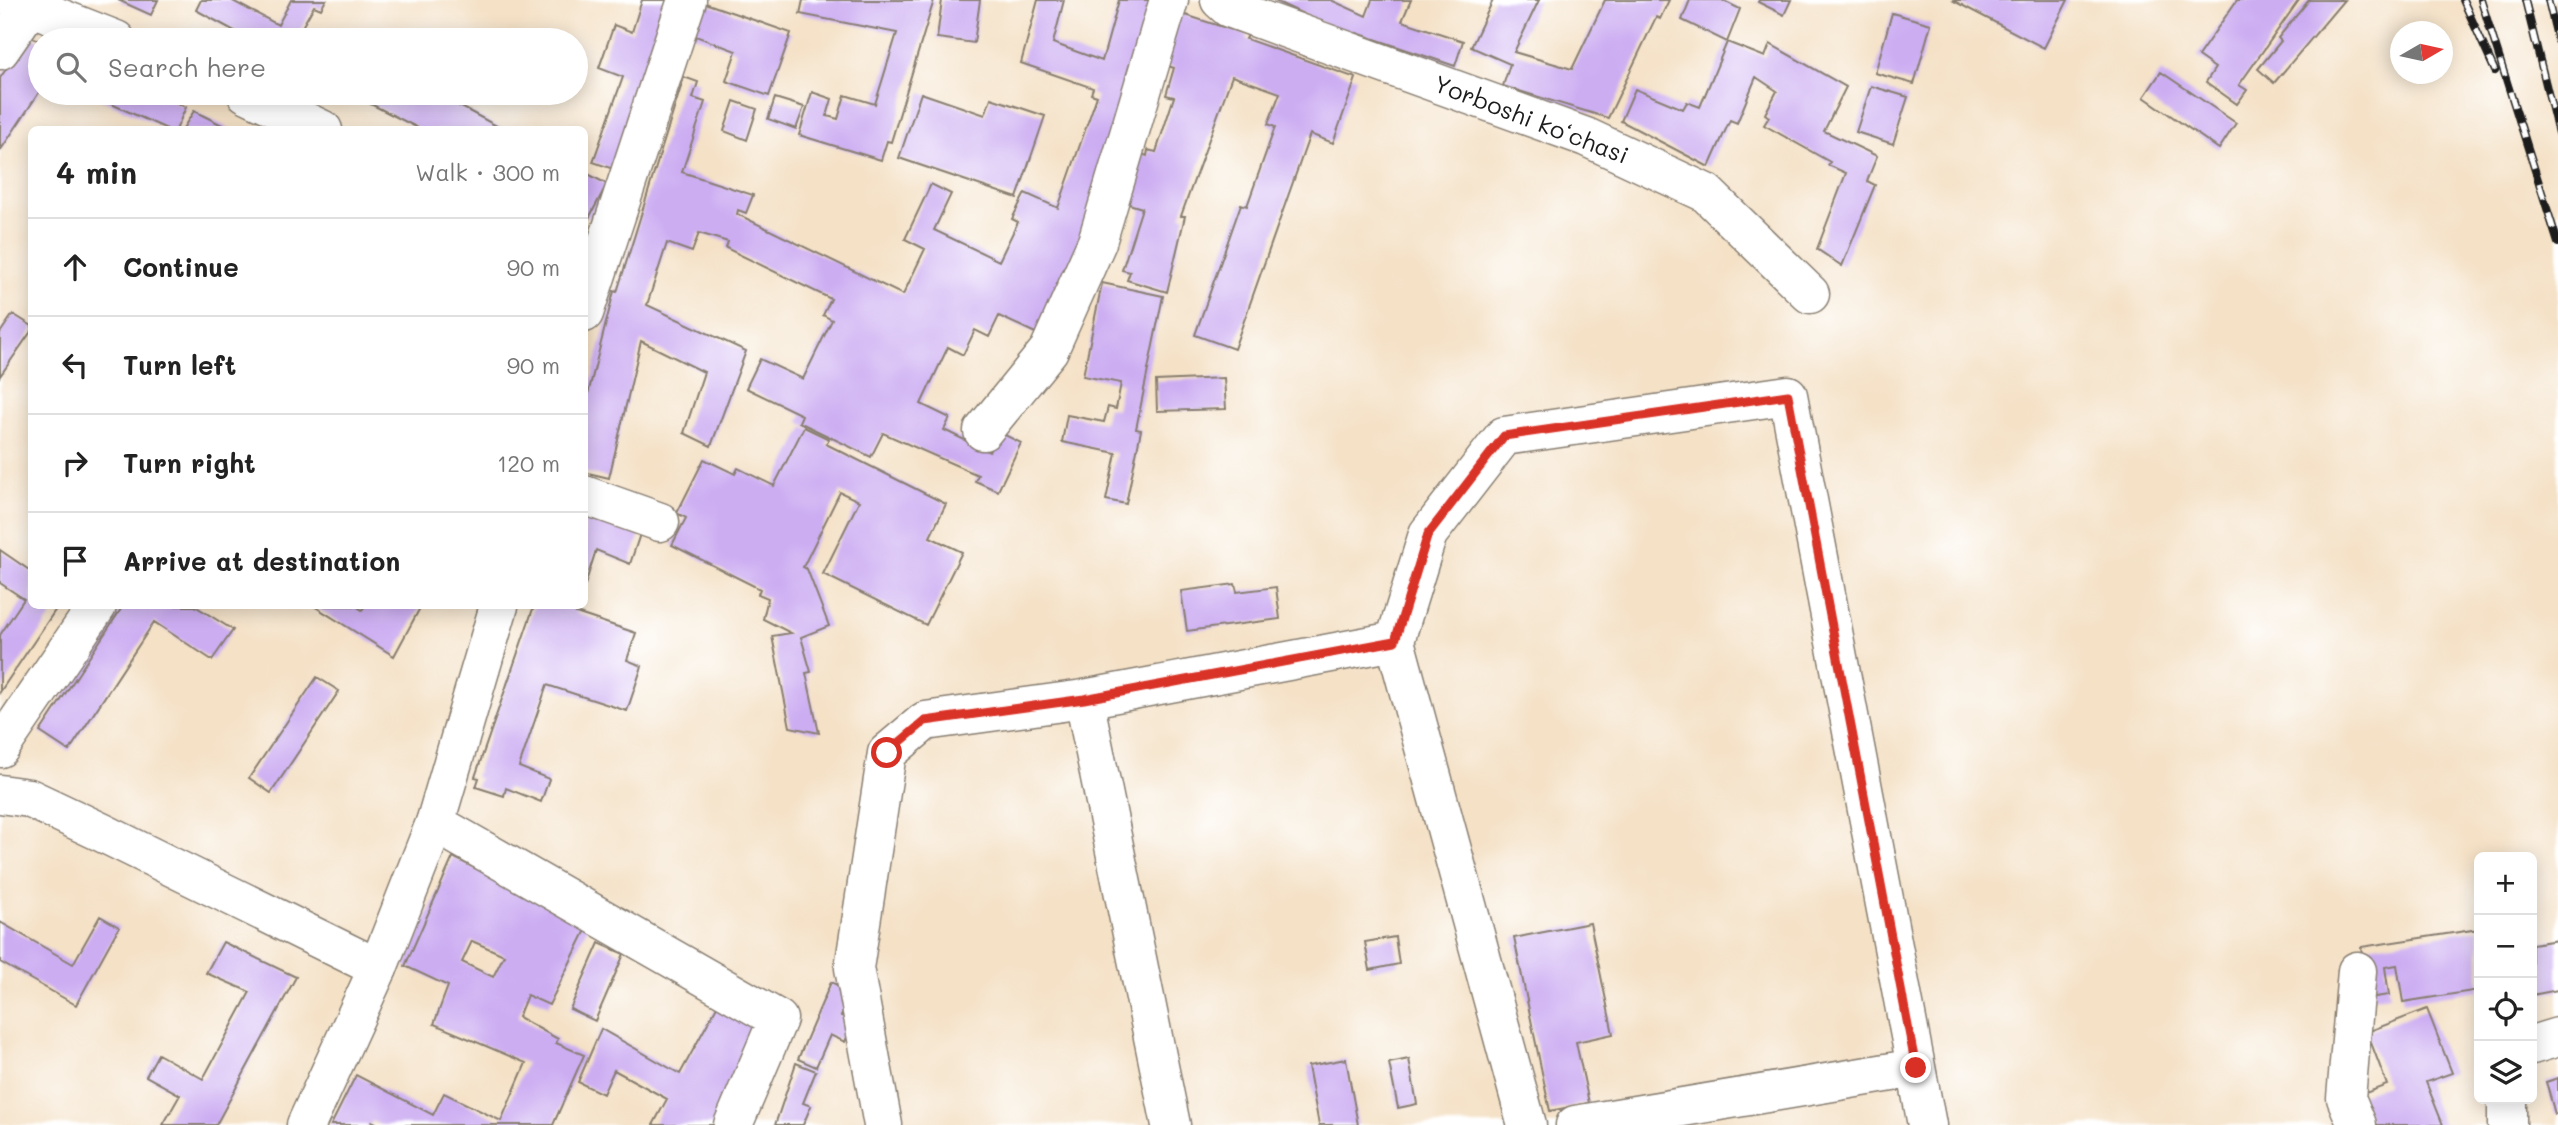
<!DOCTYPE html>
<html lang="en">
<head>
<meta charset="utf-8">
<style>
  body { margin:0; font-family:Mali,sans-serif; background:#f6f6f6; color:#222 }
  .controls { position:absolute; right:21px; bottom:21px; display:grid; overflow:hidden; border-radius:10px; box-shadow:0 4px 18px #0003 }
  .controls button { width:63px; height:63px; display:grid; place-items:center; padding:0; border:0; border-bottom:2px solid #e0e0e0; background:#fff; color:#222; font:35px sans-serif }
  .compass { position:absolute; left:2390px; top:21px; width:63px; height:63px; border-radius:50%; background:#fff; box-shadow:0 4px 18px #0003; rotate:81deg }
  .stop { position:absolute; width:21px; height:21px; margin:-16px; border:5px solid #d93025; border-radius:50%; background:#fff }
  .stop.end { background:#d93025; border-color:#fff; box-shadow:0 2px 7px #0008 }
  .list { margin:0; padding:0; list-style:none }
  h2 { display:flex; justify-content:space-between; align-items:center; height:91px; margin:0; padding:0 28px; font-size:30px }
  h2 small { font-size:23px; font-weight:400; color:#767676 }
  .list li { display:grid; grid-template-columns:46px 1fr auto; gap:21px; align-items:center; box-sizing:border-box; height:98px; padding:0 28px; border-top:2px solid #e0e0e0 }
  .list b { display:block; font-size:26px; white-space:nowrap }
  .list em { font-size:23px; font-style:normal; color:#767676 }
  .icon { flex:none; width:38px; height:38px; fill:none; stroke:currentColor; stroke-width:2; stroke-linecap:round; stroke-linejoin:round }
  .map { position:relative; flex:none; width:2558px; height:1125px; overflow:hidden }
  .search { position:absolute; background:#fff; box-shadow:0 4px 18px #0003; left:28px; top:28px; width:560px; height:77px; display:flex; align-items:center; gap:18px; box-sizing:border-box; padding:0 24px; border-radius:38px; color:#767676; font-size:26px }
  .panel { position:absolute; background:#fff; box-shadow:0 4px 18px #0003; left:28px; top:126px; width:560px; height:483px; border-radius:10px }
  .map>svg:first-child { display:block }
  .building { fill:#ccadf2; fill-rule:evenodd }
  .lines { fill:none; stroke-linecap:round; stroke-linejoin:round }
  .minor-casing { stroke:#887e71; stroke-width:41 }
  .major-casing { stroke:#887e71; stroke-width:41 }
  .minor { stroke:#fff; stroke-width:38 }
  .major { stroke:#fff; stroke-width:38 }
  .rail-casing { stroke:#1c1c1c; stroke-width:8 }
  .rail { stroke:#fff; stroke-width:5; stroke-dasharray:16; stroke-linecap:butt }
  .route { stroke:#d93025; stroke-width:9 }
  .labels { text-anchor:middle; stroke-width:7; stroke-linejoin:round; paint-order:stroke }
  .street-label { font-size:24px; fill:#1c1c1c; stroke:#fff }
</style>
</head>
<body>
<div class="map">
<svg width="2558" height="1125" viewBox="0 0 2558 1125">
  <rect width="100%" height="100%" fill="#fff"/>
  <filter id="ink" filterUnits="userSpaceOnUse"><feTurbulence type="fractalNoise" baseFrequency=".0143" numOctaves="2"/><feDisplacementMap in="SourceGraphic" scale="14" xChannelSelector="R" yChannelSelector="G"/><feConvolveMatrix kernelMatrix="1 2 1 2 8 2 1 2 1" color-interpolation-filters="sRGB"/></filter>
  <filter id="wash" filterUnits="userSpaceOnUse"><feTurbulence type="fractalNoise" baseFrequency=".00686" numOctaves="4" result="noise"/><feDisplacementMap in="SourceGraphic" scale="28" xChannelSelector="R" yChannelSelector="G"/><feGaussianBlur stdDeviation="1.57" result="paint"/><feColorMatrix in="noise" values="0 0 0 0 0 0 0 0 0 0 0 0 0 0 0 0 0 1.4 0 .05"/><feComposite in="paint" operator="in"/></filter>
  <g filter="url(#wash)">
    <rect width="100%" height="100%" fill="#f4e1c6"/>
    <g id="blocks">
      <path class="building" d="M118,0H158L151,15Z
        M201,0H231L278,25L291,0H326L321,9L314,6L298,34L309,40H251L196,10Z
        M642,0H673L616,170L593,162L623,77L599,68L614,25L632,32Z
        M803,0H934L891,142L887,141L881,160L799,135L812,92L832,99L827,116L838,119L845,95L875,104L897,33L800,14Z
        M942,0H980L974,43L937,38Z
        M1038,0H1064L1053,43L1102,61L1119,0H1154L1131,87L1046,338L999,316L989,337L975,330L963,355L948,347L921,404L950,418L944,430L989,452L999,432L1021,443L998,491L975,481L978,475L883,433L871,457L799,422L802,415L746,388L760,359L803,379L832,320L823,315L831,299L726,248L728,242L699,233L692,252L667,243L647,305L746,351L711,446L684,433L704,372L641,341L609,478L584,472V410L614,291L617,292L684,77L698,82L693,98L705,102L682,172L753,195L746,213L738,210L737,214L903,295L925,249L905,239L931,184L951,194L934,230L999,261L1018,222L1012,219L1025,193L1058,208L1097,96L1091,94L1093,88L1021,63Z
        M1273,0H1331L1366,16L1372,0H1411L1402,21L1463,41L1455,66L1357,33L1355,38Z
        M1493,0H1539L1514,52L1572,69L1605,0H1669L1660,19L1656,17L1608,118L1503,86L1510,64L1471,47Z
        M1690,0H1722L1740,9L1727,42L1682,20Z
        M1759,0H1791L1784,15L1758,2Z
        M1952,0H2068L2044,48Z
        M2237,0H2299L2239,85L2247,90L2237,104L2206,82L2215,68L2198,56Z
        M2309,0H2344L2274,83L2258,69L2281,41L2278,38Z
        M702,2L791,33L769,96L726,81L736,51L690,34Z
        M1176,12L1248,35L1246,39L1356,78L1333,143L1310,134L1234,349L1195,335L1241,204L1247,206L1275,127L1268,124L1280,93L1232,76L1181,216H1185L1167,292L1127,280L1130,272L1122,270L1142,208L1119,201L1135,152L1147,156L1148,150L1156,152L1174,97L1166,95L1174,68L1159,63Z
        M1892,13L1931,24L1914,84L1875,73Z
        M29,36L40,41V91L0,151V78Z
        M1727,42L1765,57L1770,44L1846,87L1824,131L1877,156L1867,181L1875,185L1842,266L1817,249L1846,173L1828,165L1830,162L1764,125L1769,117L1765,114L1777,91L1756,77L1737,123L1730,120L1709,167L1621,121L1635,89L1683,109L1687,102L1700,107Z
        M2161,72L2236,123L2219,149L2144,97Z
        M1871,86L1908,97L1893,144L1856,132Z
        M87,93H155L186,107L176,130H169Z
        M349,93H441L452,98L450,101L504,130H422Z
        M921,93L985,115L991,98L1045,116L1017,198L899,158Z
        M775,98L804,107L796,129L768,119Z
        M734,101L757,109L747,140L724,131Z
        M194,111L232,130H182Z
        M584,172L607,184L589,218L584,215Z
        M1102,283L1163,296L1136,429L1141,430L1126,504L1106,500L1116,453L1062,442L1067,415L1104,422L1108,407L1116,409L1121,383L1083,376Z
        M13,314L32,326V330L0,376V333Z
        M1224,378L1226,409L1157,411L1156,381Z
        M804,427L829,439L826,444L946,504L930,537L962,552L926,625L823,574L859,501L840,492L803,567L807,569L829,626L801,637L811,672L806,673L819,733L790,727L772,636L791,633L763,619L768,598L758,594L760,589L672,545L686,518L677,513L704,459L735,474L738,468L774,486Z
        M584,508L640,534L630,564L596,550L585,585Z
        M0,550L32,572V606H58L0,692V635L24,599L0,583Z
        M1235,584L1237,592L1276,587L1280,619L1187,631L1181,591Z
        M123,606H195L233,630L212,660L154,622L69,751L40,732Z
        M314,606H356L362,610L365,606H421L394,656Z
        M534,606H578L576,613L636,633L627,660L642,666L627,711L547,685L519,767L549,779L541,802L506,788L504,796L476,787L479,778L475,777Z
        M317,677L339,691L271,793L249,778Z
        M453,857L588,926L549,1005L527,995L518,1017L558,1039L556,1043L584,1055L553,1125H380L372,1121L370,1125H331L356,1075L433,1115L444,1093L501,1121L526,1063L434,1024L448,986L405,966ZM472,941L504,955L493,977L462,962Z
        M100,916L119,927L76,1005L0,962V922L73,964Z
        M1590,923L1613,1034L1576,1042L1589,1103L1550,1111L1514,938Z
        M2479,929V990L2403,1002L2397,965L2385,967L2389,995L2368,998L2361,947Z
        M1395,937L1399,964L1370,970L1365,942Z
        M2558,940V990L2532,995V944Z
        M223,942L296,977L216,1125H163L180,1095L146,1076L158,1054L203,1079L250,992L206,973Z
        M599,943L624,954L595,1021L570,1009Z
        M831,982L852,992L841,1016L854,1021L845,1042L830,1035L816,1067L798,1059Z
        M722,997L770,1023L714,1125H653L667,1099L614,1070L603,1094L578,1082L601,1029L680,1074Z
        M2427,1009L2452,1073L2426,1082L2443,1125H2371L2360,1095L2387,1085L2367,1032Z
        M1346,1059L1358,1125H1319L1308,1066Z
        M1409,1059L1417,1104L1398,1108L1389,1063Z
        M796,1063L816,1071L803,1103L811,1106L803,1125H775Z
        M2558,1078V1114H2555L2546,1082Z"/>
    </g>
  </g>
  <g filter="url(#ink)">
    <use href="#blocks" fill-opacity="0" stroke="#887e71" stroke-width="2"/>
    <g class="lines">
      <g class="minor-casing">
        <path id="minor" d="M14,0L116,40
          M1220,0L1229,8L1586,137L1706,193L1810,294
          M0,50L29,8
          M246,93L323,130
          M983,431L1049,350L1097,242L1169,0
          M584,495L660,522
          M0,748L97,606
          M0,794L29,798L101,832L378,968
          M435,823L778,1019L733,1125
          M2532,1045L2558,1037
          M2507,1099V1125
          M883,1125L854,968L887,753L925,721L1084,699
          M1171,1125L1084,699L1395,641
          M1527,1125L1395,641L1428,534L1504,436L1788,395L1927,1125
          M1575,1125L1916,1068
          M2357,1125L2346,1098L2357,971"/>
      </g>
      <g class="major-casing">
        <path id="major" d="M584,313L687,0
          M306,1125L378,968L435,823L499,606"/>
      </g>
      <use href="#minor" class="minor"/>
      <use href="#major" class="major"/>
      <g class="rail-casing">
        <path id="rail" d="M2463,0L2495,71
          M2481,0L2558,243
          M2525,0L2558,133
          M2548,0L2558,41"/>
      </g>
      <use href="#rail" class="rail"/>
    </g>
  </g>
  <g class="lines" filter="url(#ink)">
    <path class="route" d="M887,753L925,721L1084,699L1395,641L1428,534L1504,436L1788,395L1916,1068"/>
  </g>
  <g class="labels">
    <g class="street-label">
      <text transform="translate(1531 120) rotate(21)" y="8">Yorboshi koʻchasi</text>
    </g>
  </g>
</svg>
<div class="controls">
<button>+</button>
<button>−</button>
<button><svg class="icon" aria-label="locate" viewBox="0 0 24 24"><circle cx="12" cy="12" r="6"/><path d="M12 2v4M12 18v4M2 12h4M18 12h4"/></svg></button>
<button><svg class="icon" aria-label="layers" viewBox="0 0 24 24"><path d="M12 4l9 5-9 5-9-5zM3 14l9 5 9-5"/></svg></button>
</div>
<svg class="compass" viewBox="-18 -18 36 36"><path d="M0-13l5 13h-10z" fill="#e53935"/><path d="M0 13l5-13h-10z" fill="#767676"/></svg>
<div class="stop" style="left:887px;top:753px"></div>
<div class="stop end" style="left:1916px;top:1068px"></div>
<div class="search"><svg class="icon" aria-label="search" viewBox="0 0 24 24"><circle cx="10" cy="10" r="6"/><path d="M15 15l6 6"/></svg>Search here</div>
<section class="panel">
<h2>4 min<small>Walk · 300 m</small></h2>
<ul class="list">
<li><svg class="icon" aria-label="ahead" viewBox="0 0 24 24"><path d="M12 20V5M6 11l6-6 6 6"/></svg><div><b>Continue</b></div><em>90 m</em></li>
<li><svg class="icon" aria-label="left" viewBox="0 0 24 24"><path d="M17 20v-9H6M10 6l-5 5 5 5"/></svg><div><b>Turn left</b></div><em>90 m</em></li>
<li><svg class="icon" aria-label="right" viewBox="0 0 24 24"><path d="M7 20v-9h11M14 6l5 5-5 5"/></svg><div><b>Turn right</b></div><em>120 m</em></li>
<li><svg class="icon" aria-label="arrive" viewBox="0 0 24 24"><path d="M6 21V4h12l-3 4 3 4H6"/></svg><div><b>Arrive at destination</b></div></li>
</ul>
</section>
</div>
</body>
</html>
